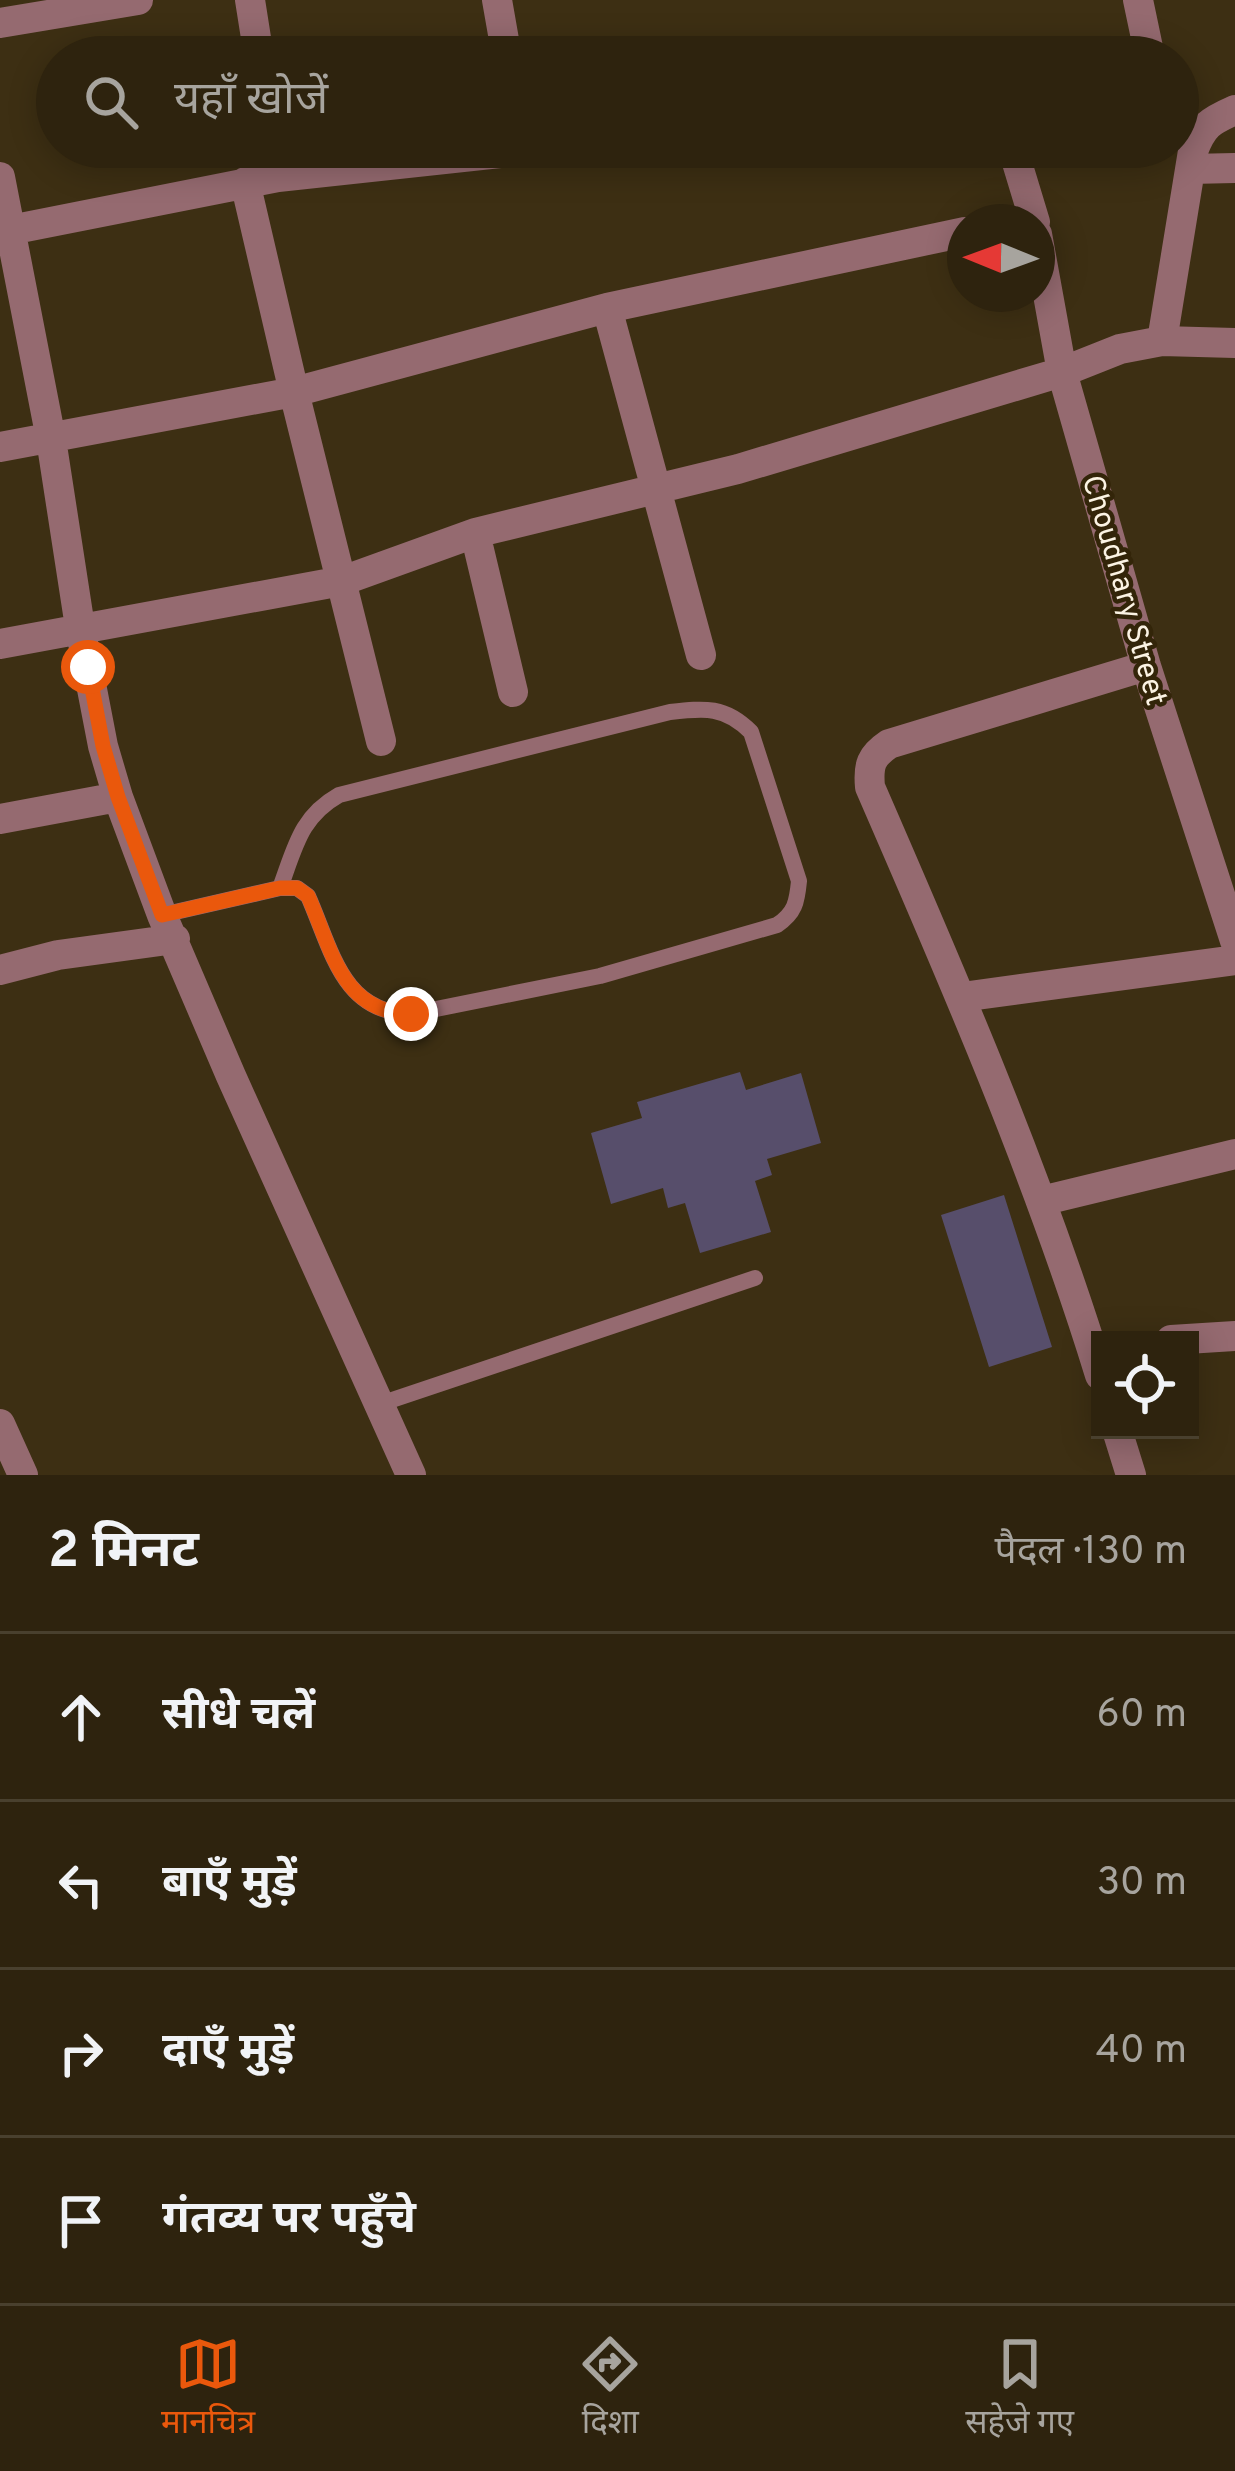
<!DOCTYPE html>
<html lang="hi">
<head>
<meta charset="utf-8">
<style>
  body { margin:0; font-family:Overpass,"Noto Sans Devanagari",sans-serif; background:#362b17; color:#f1f3f6 }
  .controls { position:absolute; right:36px; bottom:36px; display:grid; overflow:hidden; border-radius:0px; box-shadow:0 6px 30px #0003 }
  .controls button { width:108px; height:108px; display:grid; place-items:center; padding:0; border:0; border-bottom:3px solid #49402e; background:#2e230e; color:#f1f3f6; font:60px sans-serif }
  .compass { position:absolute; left:947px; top:204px; width:108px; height:108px; border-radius:50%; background:#2e230e; box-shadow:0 6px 30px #0003; rotate:271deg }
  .stop { position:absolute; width:36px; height:36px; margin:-27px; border:9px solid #ea580c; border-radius:50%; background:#fff }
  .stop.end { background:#ea580c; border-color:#fff; box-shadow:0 3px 12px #0008 }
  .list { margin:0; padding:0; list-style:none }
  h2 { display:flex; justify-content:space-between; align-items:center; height:156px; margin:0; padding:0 48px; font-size:51px }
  h2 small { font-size:39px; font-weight:400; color:#a7a49e }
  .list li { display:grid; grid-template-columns:78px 1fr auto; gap:36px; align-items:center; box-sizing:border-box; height:168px; padding:0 48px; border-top:3px solid #49402e }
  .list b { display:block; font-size:45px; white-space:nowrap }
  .list em { font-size:39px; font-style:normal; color:#a7a49e }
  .icon { flex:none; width:66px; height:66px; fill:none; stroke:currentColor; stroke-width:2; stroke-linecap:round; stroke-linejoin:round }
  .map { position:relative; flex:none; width:1235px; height:1475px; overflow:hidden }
  .search { position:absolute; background:#2e230e; box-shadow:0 6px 30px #0003; left:36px; right:36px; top:36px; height:132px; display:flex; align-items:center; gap:30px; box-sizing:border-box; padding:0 42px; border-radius:66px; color:#a7a49e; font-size:45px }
  .sheet { height:828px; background:#2e230e }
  nav { display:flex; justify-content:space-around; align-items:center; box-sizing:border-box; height:168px; border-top:3px solid #49402e; background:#2e230e; font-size:33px; color:#a7a49e }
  nav a { display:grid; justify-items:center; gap:6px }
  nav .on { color:#ea580c }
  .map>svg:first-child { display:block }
  .building { fill:#574e6b }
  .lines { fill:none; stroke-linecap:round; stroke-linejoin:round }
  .service { stroke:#956a70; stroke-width:16 }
  .minor { stroke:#956a70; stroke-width:30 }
  .route { stroke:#ea580c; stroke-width:15 }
  .labels { text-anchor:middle; stroke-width:9; stroke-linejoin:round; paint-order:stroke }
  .street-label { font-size:30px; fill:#fbf3e3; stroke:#332509 }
</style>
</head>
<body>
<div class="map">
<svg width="1235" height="1475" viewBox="0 0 1235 1475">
  <rect width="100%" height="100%" fill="#3d2f13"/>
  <path class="building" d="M740,1072L746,1090L801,1073L821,1143L767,1159L772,1175L755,1181L771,1232L700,1253L685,1203L668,1208L663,1188L611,1204L591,1133L642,1118L637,1102Z
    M1004,1195L1052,1347L989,1367L941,1215Z"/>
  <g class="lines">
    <path class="service" d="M162,915L280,888H297L308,896C332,950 342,1013 411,1014L600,976L777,925C795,913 797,902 799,881L751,732C725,706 705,708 670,712L339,795C300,817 295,848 280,888
      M380,1404L755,1278"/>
    <path class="minor" d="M250,0L259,57
      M497,0L507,57
      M1138,0L1150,57
      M0,23L138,0
      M273,147L278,177
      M1190,169L1235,168
      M0,177L51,439L80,627L103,746L118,797L162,915L231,1076L411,1475
      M245,182L294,392L381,741
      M1035,222L1015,156L1053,147
      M0,232L278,177L500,153L510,147
      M1037,234L1062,372L1146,666L1235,941
      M607,308L701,655
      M1162,341L1193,151C1203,125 1210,121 1235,110
      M0,447L294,392L607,308L965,232
      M475,533L513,692
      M0,644L342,581L475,533L738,469L1062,372L1120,349L1162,341L1235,343
      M0,819L118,797
      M0,970L58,955L175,939
      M962,997L1235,960
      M1041,1201L1235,1154
      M1171,1340L1235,1336
      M1100,1375C1038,1174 954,980 870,787C868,765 871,756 889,744L1146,666
      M0,1424L23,1475
      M1117,1430L1131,1475"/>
  </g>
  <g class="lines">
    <path class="route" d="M88,667L103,746L118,797L162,915L280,888H297L308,896C332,950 342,1013 411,1014"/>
  </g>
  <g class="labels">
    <g class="street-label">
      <text transform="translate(1125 590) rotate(74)" y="10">Choudhary Street</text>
    </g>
  </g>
</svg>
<div class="controls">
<button><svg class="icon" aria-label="locate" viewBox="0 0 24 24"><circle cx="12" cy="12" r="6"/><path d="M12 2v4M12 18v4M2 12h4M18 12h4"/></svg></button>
</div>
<svg class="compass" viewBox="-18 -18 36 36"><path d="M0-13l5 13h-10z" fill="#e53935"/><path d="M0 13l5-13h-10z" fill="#a7a49e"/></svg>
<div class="stop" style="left:88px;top:667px"></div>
<div class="stop end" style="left:411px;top:1014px"></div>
<div class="search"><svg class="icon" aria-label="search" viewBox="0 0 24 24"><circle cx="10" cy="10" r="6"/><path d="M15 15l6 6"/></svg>यहाँ खोजें</div>
</div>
<section class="sheet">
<h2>2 मिनट<small>पैदल · 130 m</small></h2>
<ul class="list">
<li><svg class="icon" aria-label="ahead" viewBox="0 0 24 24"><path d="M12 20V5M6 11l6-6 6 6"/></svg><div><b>सीधे चलें</b></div><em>60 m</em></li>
<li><svg class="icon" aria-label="left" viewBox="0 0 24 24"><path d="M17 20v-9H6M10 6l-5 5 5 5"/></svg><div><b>बाएँ मुड़ें</b></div><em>30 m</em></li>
<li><svg class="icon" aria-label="right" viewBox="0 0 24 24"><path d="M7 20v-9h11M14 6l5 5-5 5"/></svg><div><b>दाएँ मुड़ें</b></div><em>40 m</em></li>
<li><svg class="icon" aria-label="arrive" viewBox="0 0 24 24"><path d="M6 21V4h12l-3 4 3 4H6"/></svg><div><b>गंतव्य पर पहुँचे</b></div></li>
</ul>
</section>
<nav>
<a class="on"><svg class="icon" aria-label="map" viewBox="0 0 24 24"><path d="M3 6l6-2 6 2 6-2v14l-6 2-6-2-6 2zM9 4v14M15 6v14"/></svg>मानचित्र</a>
<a><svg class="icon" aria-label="directions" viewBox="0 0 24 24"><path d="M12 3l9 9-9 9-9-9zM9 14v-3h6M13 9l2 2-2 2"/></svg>दिशा</a>
<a><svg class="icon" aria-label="saved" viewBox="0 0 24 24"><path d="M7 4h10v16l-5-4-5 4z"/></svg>सहेजे गए</a>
</nav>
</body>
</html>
